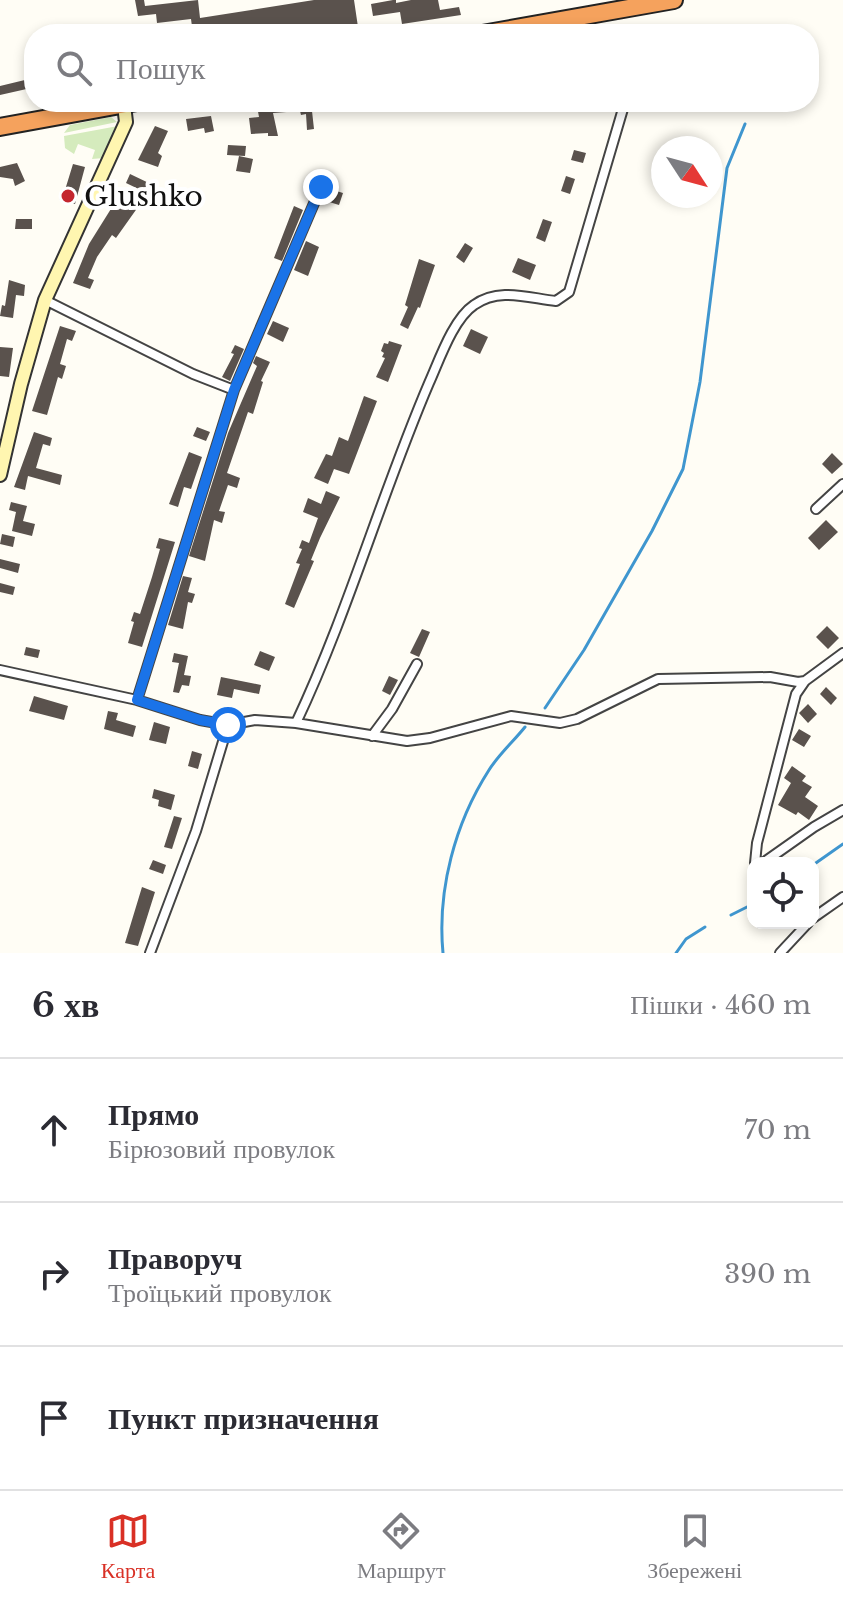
<!DOCTYPE html>
<html lang="uk">
<head>
<meta charset="utf-8">
<style>
  body { margin:0; font-family:"Libre Baskerville",serif; background:#f2f2f3; color:#2b2b33 }
  .controls { position:absolute; right:24px; bottom:24px; display:grid; overflow:hidden; border-radius:16px; box-shadow:0 4px 12px #0003 }
  .controls button { width:72px; height:72px; display:grid; place-items:center; padding:0; border:0; border-bottom:2px solid #e1e1e2; background:#fff; color:#2b2b33; font:40px sans-serif }
  .compass { position:absolute; left:651px; top:136px; width:72px; height:72px; border-radius:50%; background:#fff; box-shadow:0 4px 12px #0003; rotate:126deg }
  .stop { position:absolute; width:24px; height:24px; margin:-18px; border:6px solid #1a73e8; border-radius:50%; background:#fff }
  .stop.end { background:#1a73e8; border-color:#fff; box-shadow:0 2px 8px #0008 }
  .list { margin:0; padding:0; list-style:none }
  h2 { display:flex; justify-content:space-between; align-items:center; height:104px; margin:0; padding:0 32px; font-size:34px }
  h2 small { font-size:26px; font-weight:400; color:#7c7c81 }
  .list li { display:grid; grid-template-columns:52px 1fr auto; gap:24px; align-items:center; box-sizing:border-box; height:144px; padding:0 32px; border-top:2px solid #e1e1e2 }
  .list b { display:block; font-size:30px; white-space:nowrap }
  .list p { margin:0; font-size:26px; white-space:nowrap; color:#7c7c81 }
  .list em { font-size:26px; font-style:normal; color:#7c7c81 }
  .icon { flex:none; width:44px; height:44px; fill:none; stroke:currentColor; stroke-width:2; stroke-linecap:round; stroke-linejoin:round }
  .map { position:relative; flex:none; width:843px; height:953px; overflow:hidden }
  .search { position:absolute; background:#fff; box-shadow:0 4px 12px #0003; left:24px; right:24px; top:24px; height:88px; display:flex; align-items:center; gap:20px; box-sizing:border-box; padding:0 28px; border-radius:32px; color:#7c7c81; font-size:30px }
  .sheet { height:536px; background:#fff }
  nav { display:flex; justify-content:space-around; align-items:center; box-sizing:border-box; height:112px; border-top:2px solid #e1e1e2; background:#fff; font-size:22px; color:#7c7c81 }
  nav a { display:grid; justify-items:center; gap:4px }
  nav .on { color:#d93025 }
  .map>svg:first-child { display:block }
  .grass { fill:#d5ebbd }
  .lines { fill:none; stroke-linecap:round; stroke-linejoin:round }
  .stream { stroke:#3f96cf; stroke-width:3 }
  .building { fill:#5a524d }
  .street-casing { stroke:#444; stroke-width:12 }
  .secondary-casing { stroke:#333; stroke-width:16 }
  .highway-casing { stroke:#222; stroke-width:20 }
  .street { stroke:#fff; stroke-width:8 }
  .secondary { stroke:#fff6b0; stroke-width:12 }
  .highway { stroke:#f5a25d; stroke-width:16 }
  .route { stroke:#1a73e8; stroke-width:10 }
  .poi-dot { fill:#c4262e; stroke:#fff; stroke-width:3 }
  .labels { text-anchor:middle; stroke-width:8; stroke-linejoin:round; paint-order:stroke }
  .poi-label { font-size:28px; fill:#111; stroke:#fff; text-anchor:start }
</style>
</head>
<body>
<div class="map">
<svg width="843" height="953" viewBox="0 0 843 953">
  <rect width="100%" height="100%" fill="#fffdf5"/>
  <path class="grass" d="M111,117L117,122L64,133L70,125Z
    M118,126L104,158L92,159L95,150L78,144L74,154L65,148L64,136Z"/>
  <g class="lines">
    <path class="stream" d="M756,34L757,30
      M747,107L748,102
      M545,708L584,650L652,531L683,469L700,382L727,168L745,124
      M813,865L843,844
      M731,915L753,904
      M443,953C437,890 455,823 489,770C499,754 513,742 525,727
      M676,953L686,939L705,927"/>
  </g>
  <path class="building" d="M135,0H144L145,6L198,0L200,18L314,0H354L358,27L316,34H193L191,19L157,23L156,14L138,16Z
    M393,0H396V3L411,0H438L440,10L459,7L461,15L402,24L400,12L373,16L371,4Z
    M29,79L31,88L0,95V86Z
    M282,102H311L314,129L307,130L306,114L301,115L300,111L273,113L278,136H268V133L251,134L249,118L259,117L257,106Z
    M449,102H472L471,109L449,108Z
    M211,116L214,131L205,133L204,128L188,131L186,119Z
    M155,126L168,131L158,153L162,156L158,167L138,160Z
    M228,145L246,146L245,156L227,155Z
    M574,150L586,153L583,163L571,160Z
    M239,156L253,159L250,173L236,171Z
    M17,163L25,181L15,186L13,179L0,177V167Z
    M73,164L85,167L75,204L59,199L62,189L65,190Z
    M130,174L153,185L149,194L126,183Z
    M566,176L575,179L570,194L561,191Z
    M330,189L343,193L339,205L326,201Z
    M119,196L138,207L116,238L112,235L97,257L88,278L94,280L90,289L73,283L89,244Z
    M294,206L303,210L282,261L274,258Z
    M16,219H32V229H15Z
    M543,219L552,222L545,242L536,238Z
    M306,241L319,247L308,276L294,270Z
    M465,243L473,248L464,263L456,257Z
    M518,258L536,265L530,280L512,272Z
    M419,259L435,265L420,308L418,307L408,329L400,325L408,307L405,305Z
    M9,280L25,285L24,296L16,295L13,318L0,316L2,305L5,306Z
    M273,321L289,328L283,342L267,334Z
    M60,326L76,331L72,341L67,339L60,364L66,366L62,379L58,377L47,415L32,411Z
    M471,329L488,337L480,354L463,346Z
    M389,341L402,345L388,382L376,377L385,358L382,357L384,353L381,351L384,343L388,344Z
    M235,345L244,349L230,381L222,377L234,354L231,353Z
    M0,347L13,348L9,377L0,376Z
    M256,356L270,362L261,381L263,382L253,414L248,412L227,473L240,478L237,488L228,485L219,511L225,512L222,523L214,520L205,561L189,556L228,433L257,366L253,363Z
    M364,396L377,401L349,474L334,469L328,484L314,478L326,454L332,456L339,437L348,441Z
    M197,427L210,432L206,441L193,436Z
    M34,432L52,438L50,446L43,444L36,468L62,475L60,485L28,476L25,490L14,487Z
    M189,452L202,457L191,489L184,487L178,507L169,504Z
    M832,453L843,464L832,474L822,464Z
    M326,491L340,497L320,538L311,560L314,561L294,608L285,604L300,564L296,563L302,549L299,548L302,540L309,543L318,518L303,512L308,498L321,504Z
    M11,502L27,506L23,521L35,524L32,536L12,531L16,512L9,510Z
    M826,520L838,532L819,550L808,538Z
    M2,534L15,537L13,547L0,544Z
    M159,538L175,542L142,647L128,643L134,622L131,621L134,612L140,614L152,577L160,549L156,548Z
    M0,559L20,564L18,573L0,568Z
    M183,576L192,578L188,592L195,594L192,603L188,602L183,629L168,625Z
    M0,583L15,587L13,595L0,592Z
    M827,626L839,638L828,649L816,637Z
    M422,629L430,632L419,657L410,653Z
    M26,647L40,650L38,658L24,655Z
    M260,651L275,657L269,671L254,665Z
    M174,653L188,656L184,675L191,676L189,686L182,685L179,693L173,692L179,663L172,662Z
    M389,676L398,680L390,695L382,691Z
    M221,677L261,685L259,694L234,689L232,698L217,695Z
    M826,687L837,698L831,705L820,694Z
    M34,696L68,706L64,720L29,711Z
    M808,704L817,714L808,723L799,713Z
    M108,711L118,713L116,720L136,726L133,737L104,729Z
    M154,722L170,727L166,744L149,740Z
    M799,729L811,736L804,747L792,740Z
    M192,751L202,754L198,769L188,766Z
    M792,766L806,776L802,781L812,787L805,797L818,806L809,820L798,812L796,815L778,805L791,783L784,778Z
    M154,789L175,795L171,810L158,806L159,800L152,798Z
    M174,816L182,818L172,849L164,847Z
    M153,860L166,865L163,874L149,869Z
    M142,887L155,892L138,946L125,943Z"/>
  <g class="lines">
    <g class="street-casing">
      <path id="street" d="M45,300L193,374L234,390
        M816,509L843,484
        M0,670L137,700L200,720L228,725
        M137,700L234,390L321,187
        M296,723L407,741L430,738L511,716L560,723L577,719L658,679L770,677L798,682L805,681
        M372,736L392,709L417,664
        M755,863L757,843L796,694L805,681L843,653
        M763,863L814,827L843,810
        M813,918L843,897
        M150,953L196,831L228,725L255,720L296,723C348,613 381,495 429,383C439,361 453,319 474,305C499,287 528,298 556,301L569,292L625,102
        M780,953L808,923"/>
    </g>
    <g class="secondary-casing">
      <path id="secondary" d="M0,475L21,384L45,300L126,122L124,105"/>
    </g>
    <g class="highway-casing">
      <path id="highway" d="M482,34L674,0
        M0,127L137,102"/>
    </g>
    <use href="#street" class="street"/>
    <use href="#secondary" class="secondary"/>
    <use href="#highway" class="highway"/>
  </g>
  <g class="lines">
    <path class="route" d="M228,725L200,720L137,700L234,390L321,187"/>
  </g>
  <circle class="poi-dot" cx="68" cy="196" r="8"/>
  <g class="labels">
    <g class="poi-label">
      <text x="84" y="206">Glushko</text>
    </g>
  </g>
</svg>
<div class="controls">
<button><svg class="icon" aria-label="locate" viewBox="0 0 24 24"><circle cx="12" cy="12" r="6"/><path d="M12 2v4M12 18v4M2 12h4M18 12h4"/></svg></button>
</div>
<svg class="compass" viewBox="-18 -18 36 36"><path d="M0-13l5 13h-10z" fill="#e53935"/><path d="M0 13l5-13h-10z" fill="#7c7c81"/></svg>
<div class="stop" style="left:228px;top:725px"></div>
<div class="stop end" style="left:321px;top:187px"></div>
<div class="search"><svg class="icon" aria-label="search" viewBox="0 0 24 24"><circle cx="10" cy="10" r="6"/><path d="M15 15l6 6"/></svg>Пошук</div>
</div>
<section class="sheet">
<h2>6 хв<small>Пішки · 460 m</small></h2>
<ul class="list">
<li><svg class="icon" aria-label="ahead" viewBox="0 0 24 24"><path d="M12 20V5M6 11l6-6 6 6"/></svg><div><b>Прямо</b><p>Бірюзовий провулок</p></div><em>70 m</em></li>
<li><svg class="icon" aria-label="right" viewBox="0 0 24 24"><path d="M7 20v-9h11M14 6l5 5-5 5"/></svg><div><b>Праворуч</b><p>Троїцький провулок</p></div><em>390 m</em></li>
<li><svg class="icon" aria-label="arrive" viewBox="0 0 24 24"><path d="M6 21V4h12l-3 4 3 4H6"/></svg><div><b>Пункт призначення</b></div></li>
</ul>
</section>
<nav>
<a class="on"><svg class="icon" aria-label="map" viewBox="0 0 24 24"><path d="M3 6l6-2 6 2 6-2v14l-6 2-6-2-6 2zM9 4v14M15 6v14"/></svg>Карта</a>
<a><svg class="icon" aria-label="directions" viewBox="0 0 24 24"><path d="M12 3l9 9-9 9-9-9zM9 14v-3h6M13 9l2 2-2 2"/></svg>Маршрут</a>
<a><svg class="icon" aria-label="saved" viewBox="0 0 24 24"><path d="M7 4h10v16l-5-4-5 4z"/></svg>Збережені</a>
</nav>
</body>
</html>
